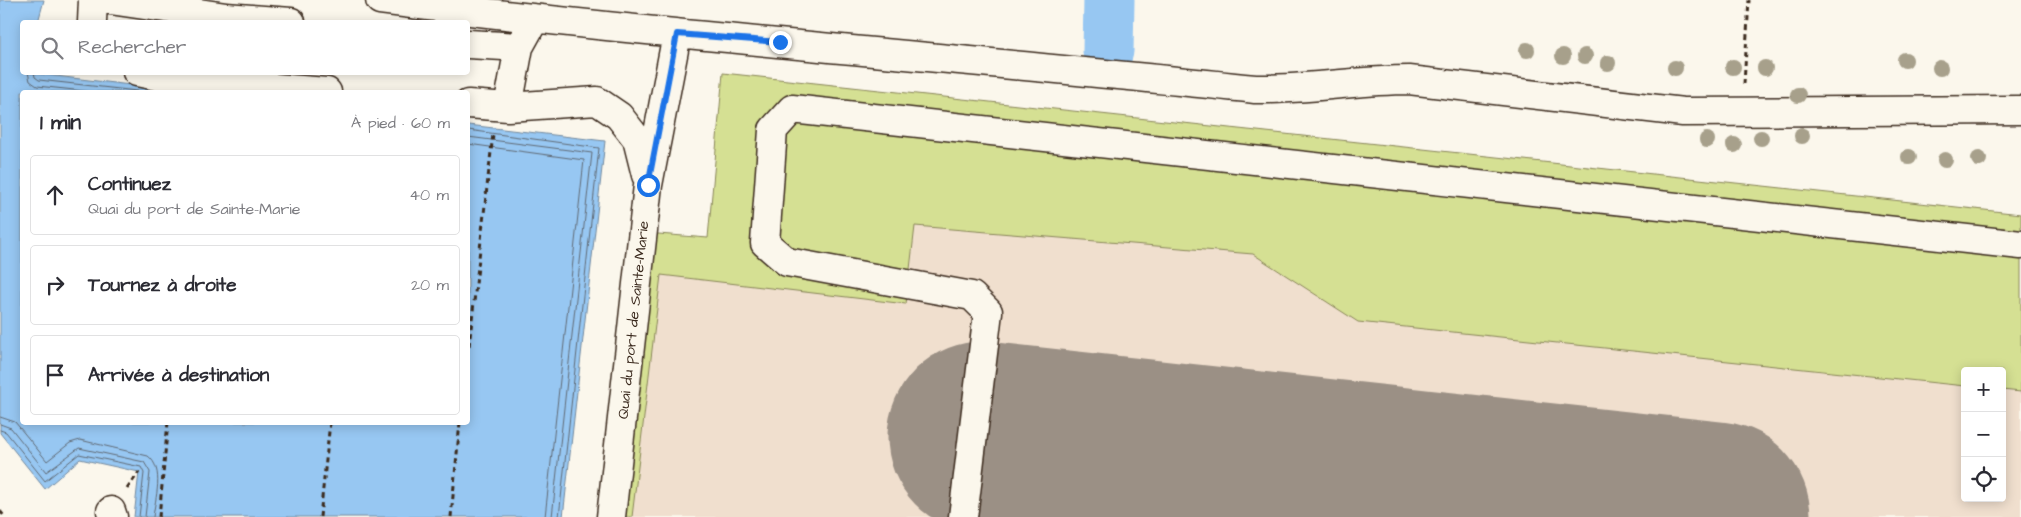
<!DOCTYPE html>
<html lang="fr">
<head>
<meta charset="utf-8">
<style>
  body { margin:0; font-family:"Architects Daughter",sans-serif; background:#f2f2f3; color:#2b2b33 }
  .controls { position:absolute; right:15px; bottom:15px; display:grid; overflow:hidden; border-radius:5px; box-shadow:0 2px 12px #0003 }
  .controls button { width:45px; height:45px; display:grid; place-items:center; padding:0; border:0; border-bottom:1px solid #e1e1e2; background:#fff; color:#2b2b33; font:25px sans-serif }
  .stop { position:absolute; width:15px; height:15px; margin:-11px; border:4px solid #1a73e8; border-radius:50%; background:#fff }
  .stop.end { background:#1a73e8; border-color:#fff; box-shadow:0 1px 5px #0008 }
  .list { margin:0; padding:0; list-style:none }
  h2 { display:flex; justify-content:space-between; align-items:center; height:65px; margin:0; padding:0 20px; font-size:21px }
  h2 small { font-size:16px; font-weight:400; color:#7c7c81 }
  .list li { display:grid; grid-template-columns:32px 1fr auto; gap:15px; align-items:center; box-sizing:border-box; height:80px; margin:0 10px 10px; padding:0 10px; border:1px solid #e1e1e2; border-radius:5px }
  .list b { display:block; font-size:19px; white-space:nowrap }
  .list p { margin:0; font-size:16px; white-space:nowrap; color:#7c7c81 }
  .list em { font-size:16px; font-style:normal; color:#7c7c81 }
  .icon { flex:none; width:28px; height:28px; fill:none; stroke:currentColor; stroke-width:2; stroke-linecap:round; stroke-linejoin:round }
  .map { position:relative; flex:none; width:2021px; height:517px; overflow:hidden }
  .search { position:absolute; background:#fff; box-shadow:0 2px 12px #0003; left:20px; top:20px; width:450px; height:55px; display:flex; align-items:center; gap:12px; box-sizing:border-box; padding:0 18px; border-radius:5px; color:#7c7c81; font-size:19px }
  .panel { position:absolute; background:#fff; box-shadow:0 2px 12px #0003; left:20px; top:90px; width:450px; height:335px; border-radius:5px }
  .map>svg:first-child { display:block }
  .built { fill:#f0dfce; fill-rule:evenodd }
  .green { fill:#d5e093; stroke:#888558 }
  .water { fill:#97c7f2; stroke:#72889d }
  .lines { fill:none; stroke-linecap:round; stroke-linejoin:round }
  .shore { stroke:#606973; stroke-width:1 }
  .river { stroke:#97c7f2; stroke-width:51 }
  .runway { stroke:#9b9085; stroke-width:191 }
  .minor-casing { stroke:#3b2a1e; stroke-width:31 }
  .path { stroke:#3b2a1e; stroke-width:3; stroke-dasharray:5 4; stroke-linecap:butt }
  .minor { stroke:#fbf7ec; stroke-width:28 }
  .tree { fill:#a7a08b }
  .route { stroke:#1a73e8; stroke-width:6 }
  .labels { text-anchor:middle; stroke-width:5; stroke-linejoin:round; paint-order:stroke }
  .street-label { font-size:15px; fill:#3b2a1e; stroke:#fbf7ec }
</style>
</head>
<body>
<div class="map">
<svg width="2021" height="517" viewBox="0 0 2021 517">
  <rect width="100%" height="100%" fill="#fbf7ec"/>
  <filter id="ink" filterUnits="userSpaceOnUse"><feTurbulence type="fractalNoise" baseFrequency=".02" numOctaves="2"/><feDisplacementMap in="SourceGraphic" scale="10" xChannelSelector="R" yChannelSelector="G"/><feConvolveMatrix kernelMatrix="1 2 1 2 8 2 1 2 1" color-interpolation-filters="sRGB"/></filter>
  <g filter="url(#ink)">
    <path class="built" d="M723,73L2021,214V517H615L646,233L708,238ZM1965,371H2002V498H1965Z"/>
    <path class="green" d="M723,73L2021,214V392L2002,390V371H1965V386L1358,322L1253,254L915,226L906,304L661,275L632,517H615L646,233L708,238Z"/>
    <path class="water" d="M0,0H44L38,22H22V72L189,92H22V422H468V125L605,141L563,517H134L139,472L80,459L45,489L0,433Z"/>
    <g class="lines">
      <path class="shore" d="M28,72L30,81L37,86L93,92
        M34,72L35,77L39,80L146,92
        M468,130L599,148L559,517
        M468,137L592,153L552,517
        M468,144L584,160L545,517
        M0,417L15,422L47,461L70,443L80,440L148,456C165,469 155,499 153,517
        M0,424L11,428L46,472L79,448L144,462L150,472L145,517
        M0,430L6,432L45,481L79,454L141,467L144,473L139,517"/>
      <path class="river" d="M1108,51L1109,0"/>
      <path class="runway" d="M983,437L1715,517"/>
      <g class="minor-casing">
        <path id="minor" d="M110,0L226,17L291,22
          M380,0C671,37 963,58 1255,89C1307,90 1357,80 1409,80L1683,112L2021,110
          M92,22L93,0
          M468,44L519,47
          M137,72L177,80L327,92
          M468,104L508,107L597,101L619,116L637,139L646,175
          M508,107L519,47L534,20
          M111,511L113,517
          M611,517L648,185L677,34
          M963,517L988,312L972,296L787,262L765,243L773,130L792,109L2021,245"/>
      </g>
      <path class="path" d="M1744,84L1749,0
        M469,346L493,134
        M127,489L139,472
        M0,511L5,517
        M159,517L168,422
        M320,517L330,422
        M451,517L460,422"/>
      <use href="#minor" class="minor"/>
    </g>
    <g class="tree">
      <circle cx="1527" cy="50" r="8"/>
      <circle cx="1563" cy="56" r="8"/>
      <circle cx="1585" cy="56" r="8"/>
      <circle cx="1905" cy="60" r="8"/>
      <circle cx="1608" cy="63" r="8"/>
      <circle cx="1733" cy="67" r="8"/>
      <circle cx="1675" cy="68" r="8"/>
      <circle cx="1765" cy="68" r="8"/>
      <circle cx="1940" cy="68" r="8"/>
      <circle cx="1798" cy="95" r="8"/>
      <circle cx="1802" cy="136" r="8"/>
      <circle cx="1761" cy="138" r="8"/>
      <circle cx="1707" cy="140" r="8"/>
      <circle cx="1734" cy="145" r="8"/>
      <circle cx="1909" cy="157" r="8"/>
      <circle cx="1979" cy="159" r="8"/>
      <circle cx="1945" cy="160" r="8"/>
    </g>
  </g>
  <g class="lines" filter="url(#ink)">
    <path class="route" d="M648,185L677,34L780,42"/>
  </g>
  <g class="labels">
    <g class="street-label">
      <text transform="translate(633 320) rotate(-84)" y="5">Quai du port de Sainte-Marie</text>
    </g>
  </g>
</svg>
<div class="controls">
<button>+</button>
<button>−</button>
<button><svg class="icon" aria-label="locate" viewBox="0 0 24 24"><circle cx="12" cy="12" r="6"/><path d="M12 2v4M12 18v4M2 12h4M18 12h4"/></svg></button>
</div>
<div class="stop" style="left:648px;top:185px"></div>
<div class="stop end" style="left:780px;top:42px"></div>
<div class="search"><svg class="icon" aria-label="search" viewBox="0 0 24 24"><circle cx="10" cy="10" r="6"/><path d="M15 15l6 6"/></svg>Rechercher</div>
<section class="panel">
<h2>1 min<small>À pied · 60 m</small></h2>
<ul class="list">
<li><svg class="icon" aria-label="ahead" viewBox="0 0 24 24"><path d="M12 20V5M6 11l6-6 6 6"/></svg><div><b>Continuez</b><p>Quai du port de Sainte-Marie</p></div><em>40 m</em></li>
<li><svg class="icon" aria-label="right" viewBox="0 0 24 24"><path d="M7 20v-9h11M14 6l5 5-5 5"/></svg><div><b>Tournez à droite</b></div><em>20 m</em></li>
<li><svg class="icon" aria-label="arrive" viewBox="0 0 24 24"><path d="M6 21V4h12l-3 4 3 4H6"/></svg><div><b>Arrivée à destination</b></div></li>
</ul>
</section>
</div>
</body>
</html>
